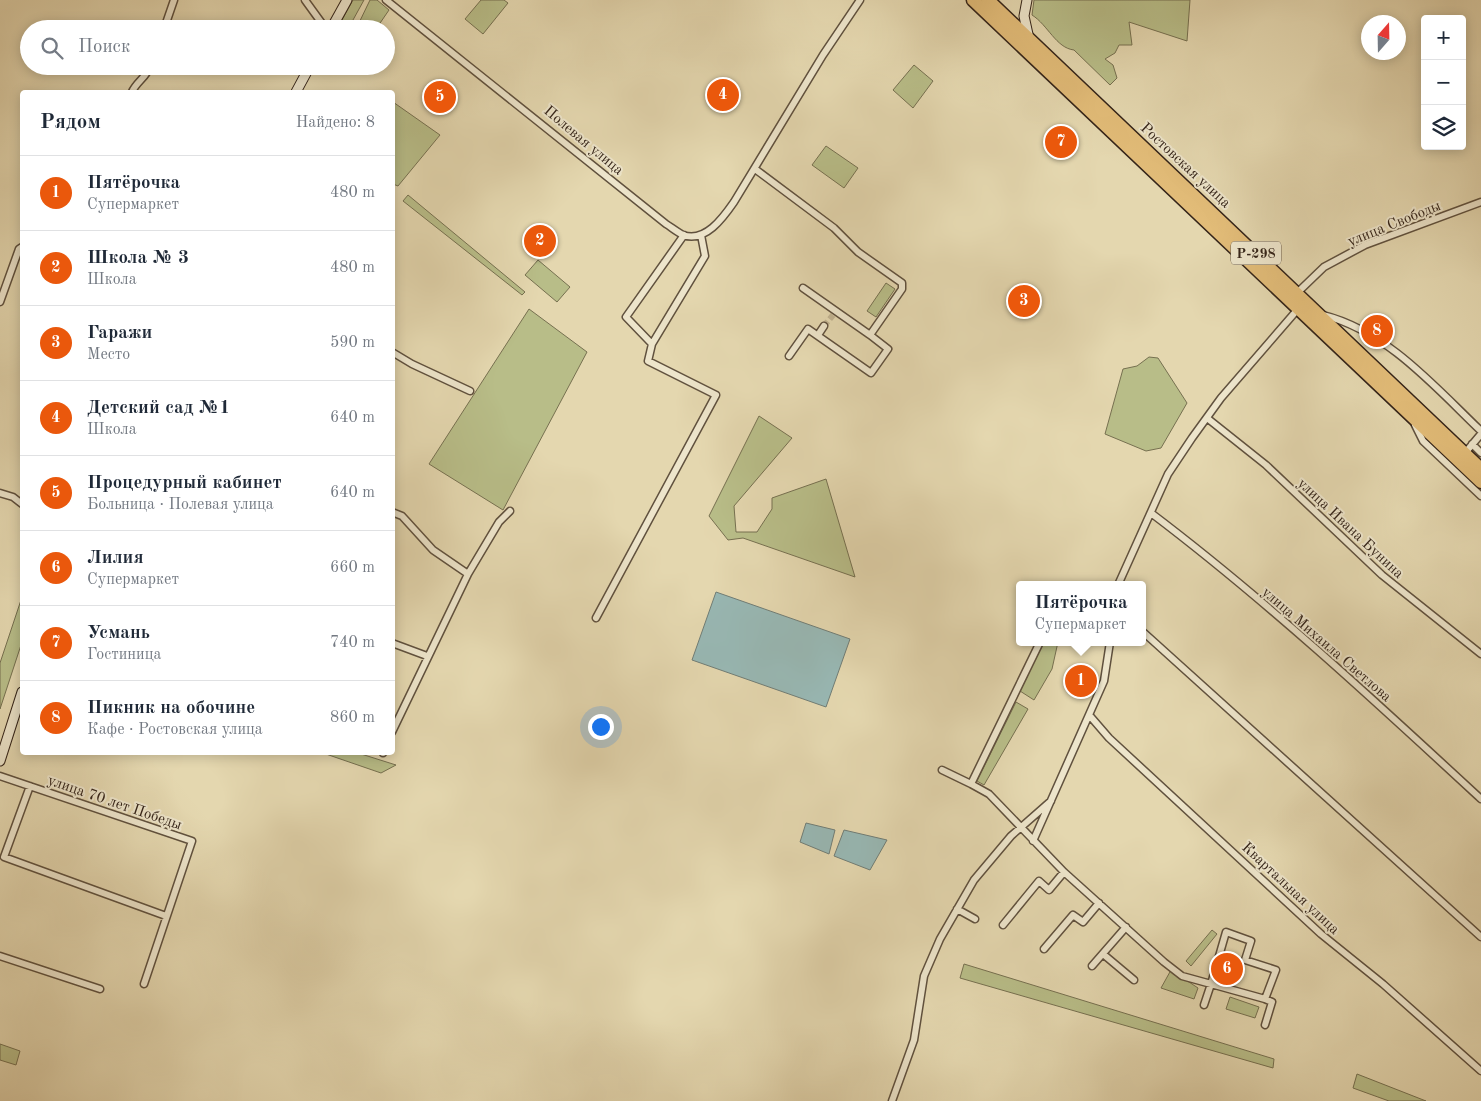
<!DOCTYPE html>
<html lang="ru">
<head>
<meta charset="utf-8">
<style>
  body { margin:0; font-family:"Old Standard TT",serif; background:#f6f6f7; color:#1f2937 }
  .controls { position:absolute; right:15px; top:15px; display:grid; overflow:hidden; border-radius:5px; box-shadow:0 2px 12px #0003 }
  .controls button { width:45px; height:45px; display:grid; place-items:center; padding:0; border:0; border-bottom:1px solid #e0e1e3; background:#fff; color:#1f2937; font:25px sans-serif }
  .compass { position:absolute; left:1361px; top:15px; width:45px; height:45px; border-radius:50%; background:#fff; box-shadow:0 2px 12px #0003; rotate:20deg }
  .you { position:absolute; left:600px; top:726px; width:18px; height:18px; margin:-12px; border:4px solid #fff; border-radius:50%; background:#1a73e8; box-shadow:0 0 0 8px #1a73e833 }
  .badge { display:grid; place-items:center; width:32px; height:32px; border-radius:50%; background:#ea580c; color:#fff; font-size:16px; font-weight:700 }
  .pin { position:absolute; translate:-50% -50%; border:2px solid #fff; box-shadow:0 1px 5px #0006 }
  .popup { position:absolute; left:1016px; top:581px; width:130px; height:65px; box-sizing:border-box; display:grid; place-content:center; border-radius:5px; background:#fff; filter:drop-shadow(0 1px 4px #0005); font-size:16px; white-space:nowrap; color:#747a83 }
  .popup b { font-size:19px; color:#1f2937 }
  .popup::after { content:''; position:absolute; left:50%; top:100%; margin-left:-10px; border:10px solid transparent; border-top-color:#fff }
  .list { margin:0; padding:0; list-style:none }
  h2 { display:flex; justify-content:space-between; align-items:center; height:65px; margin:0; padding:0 20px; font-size:21px }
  h2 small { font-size:16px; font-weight:400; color:#747a83 }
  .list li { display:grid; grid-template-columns:32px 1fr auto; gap:15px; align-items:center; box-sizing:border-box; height:75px; padding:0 20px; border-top:1px solid #e0e1e3 }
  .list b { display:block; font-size:19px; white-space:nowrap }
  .list p { margin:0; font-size:16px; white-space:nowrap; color:#747a83 }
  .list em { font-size:16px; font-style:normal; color:#747a83 }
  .icon { flex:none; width:28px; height:28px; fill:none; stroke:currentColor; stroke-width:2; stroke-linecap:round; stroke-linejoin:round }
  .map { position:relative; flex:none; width:1481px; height:1101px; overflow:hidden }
  .search { position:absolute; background:#fff; box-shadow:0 2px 12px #0003; left:20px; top:20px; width:375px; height:55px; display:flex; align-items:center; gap:12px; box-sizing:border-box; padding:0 18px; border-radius:28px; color:#747a83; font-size:19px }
  .panel { position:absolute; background:#fff; box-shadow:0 2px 12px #0003; left:20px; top:90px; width:375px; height:665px; border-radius:5px }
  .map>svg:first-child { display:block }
  .green { fill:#b8bd88; stroke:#767050 }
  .water { fill:#98b8b4; stroke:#707d76 }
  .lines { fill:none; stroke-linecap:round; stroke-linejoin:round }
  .street-tunnel { stroke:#c1b391; stroke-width:6; stroke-dasharray:6 3; stroke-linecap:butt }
  .street-casing { stroke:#60513e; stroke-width:9 }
  .secondary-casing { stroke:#342419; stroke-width:11 }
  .highway-casing { stroke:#342419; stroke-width:15 }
  .street { stroke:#ede5cb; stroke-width:6 }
  .secondary { stroke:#ede5cb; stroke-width:9 }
  .highway { stroke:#e2bc78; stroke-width:12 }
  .labels { text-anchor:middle; stroke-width:4; stroke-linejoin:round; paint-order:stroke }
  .shield { fill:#ede5cb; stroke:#6c5e4e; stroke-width:1 }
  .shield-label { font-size:14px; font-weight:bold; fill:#342419 }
  .street-label { font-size:15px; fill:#342419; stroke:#ede5cb }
</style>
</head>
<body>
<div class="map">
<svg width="1481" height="1101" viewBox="0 0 1481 1101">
  <rect width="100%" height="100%" fill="#e4d7af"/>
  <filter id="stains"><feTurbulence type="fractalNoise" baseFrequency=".004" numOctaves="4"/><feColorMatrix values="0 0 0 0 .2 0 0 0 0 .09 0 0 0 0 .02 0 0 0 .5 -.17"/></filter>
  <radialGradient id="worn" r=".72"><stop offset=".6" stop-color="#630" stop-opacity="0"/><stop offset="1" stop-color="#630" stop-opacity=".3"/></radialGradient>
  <path class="green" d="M353,0H364L348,29H337Z
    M370,0H377L389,10L376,29L357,27Z
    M481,0H504L508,3L483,34L465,19Z
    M1034,0H1190L1187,41L1129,22L1132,45H1119L1115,53L1105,59L1113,65L1117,78L1110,85L1074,50C1056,48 1048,25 1032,15Z
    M914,65L933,81L913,108L893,90Z
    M393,102L440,135L398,186L393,184Z
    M826,146L858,168L844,188L812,165Z
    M408,195L525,292L522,295L403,201Z
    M538,260L570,287L557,302L525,275Z
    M886,283L895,289L876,317L867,311Z
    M529,309L587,352L503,510L429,464Z
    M1149,357L1158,358L1187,403L1161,448L1146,451L1105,434L1123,369L1137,366Z
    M759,416L792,438L734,506L736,532H757L772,509V498L826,479L855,577L743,538L728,540L709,516Z
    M22,597V642L0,709V663Z
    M1044,642H1058L1052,669L1034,700L1020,691Z
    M1016,702L1028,709L984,785L977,781Z
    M323,753H358L396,765L381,773Z
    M1212,930L1217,934L1191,966L1186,961Z
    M964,964L1274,1059L1273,1068L960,978Z
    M1171,970L1198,988L1194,999L1161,988Z
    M1230,997L1259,1007L1255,1018L1226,1009Z
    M0,1044L20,1051L16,1065L0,1060Z
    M1357,1074L1426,1101H1389L1353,1088Z"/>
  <path class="water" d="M716,592L850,639L826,707L692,660Z
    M806,823L835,830L829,854L800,842Z
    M844,830L887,840L870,870L834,856Z"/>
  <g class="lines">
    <path class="street-tunnel" d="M824,326L833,315"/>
    <g class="street-casing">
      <path id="street" d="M305,0L326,29
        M386,0L666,224C671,227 677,232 683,235C705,243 723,218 734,202L823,55L860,0
        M164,29L174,0
        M132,92C136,82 147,77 150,66
        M755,169L834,228L858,252L902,283V289L870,335L888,349L871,373L808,329L789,356
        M803,288L870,335
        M1297,293L1324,267L1365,245L1481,202
        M0,302L19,249L22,247
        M1323,315C1387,331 1435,387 1481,431
        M818,335L824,326
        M652,344L626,317L684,235
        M392,352L412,364L470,391
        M1207,418L1266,465L1382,575L1481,654
        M1415,425L1423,441L1481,496
        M1472,444L1481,453
        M1465,453L1481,434
        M0,493L13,497L22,504
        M392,512L402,516L433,550L468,574
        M1151,513C1266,600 1375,701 1481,799
        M1118,585L1168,474L1192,438L1221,398L1298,309
        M596,618L716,395L648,361L652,344L705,256L701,235
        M1142,631L1481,937
        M1040,642L971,784L989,794L1064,872L1164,962L1182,976L1211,984L1204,1005
        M392,643L427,656
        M1090,716L1109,738L1321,934L1383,984L1481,1071
        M392,732L468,574L499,522L510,511
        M383,753V752
        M942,770L971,784
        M0,776L192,841L144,984
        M30,786L4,857L166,916
        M1033,841L1104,681L1110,642
        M957,909L975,919
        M1003,925L1039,881L1049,890L1064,872
        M1044,949L1073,915L1083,922L1099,903
        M1103,954L1134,980
        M0,956L100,989
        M1092,966L1126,927
        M1265,1025L1272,1002L1265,999L1276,970L1245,960L1251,941L1226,932L1211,984L1265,999
        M892,1101L914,1040L924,976L940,939L974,880L1011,836L1051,801"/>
    </g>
    <g class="secondary-casing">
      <path id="secondary" d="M1027,0L1024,16L1029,39
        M331,29L347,0
        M296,92L310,66
        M0,761L22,692"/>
    </g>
    <g class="highway-casing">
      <path id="highway" d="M973,0L1481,482
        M988,0L1481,469"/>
    </g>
    <use href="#street" class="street"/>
    <use href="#secondary" class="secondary"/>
    <use href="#highway" class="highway"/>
  </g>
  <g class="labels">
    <rect class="shield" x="1231" y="241.5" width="50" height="23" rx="4"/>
    <g class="shield-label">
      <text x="1256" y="258">Р-298</text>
    </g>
    <g class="street-label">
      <text transform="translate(584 140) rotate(40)" y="5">Полевая улица</text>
      <text transform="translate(1186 165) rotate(43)" y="5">Ростовская улица</text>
      <text transform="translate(1394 223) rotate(-22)" y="5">улица Свободы</text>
      <text transform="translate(1351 528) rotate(43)" y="5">улица Ивана Бунина</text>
      <text transform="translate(1327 644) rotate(41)" y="5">улица Михаила Светлова</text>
      <text transform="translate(115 802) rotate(19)" y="5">улица 70 лет Победы</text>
      <text transform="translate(1291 888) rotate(43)" y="5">Квартальная улица</text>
    </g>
  </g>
  <rect width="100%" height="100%" filter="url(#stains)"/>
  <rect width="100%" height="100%" fill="url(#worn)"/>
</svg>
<div class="controls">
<button>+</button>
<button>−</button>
<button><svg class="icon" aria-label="layers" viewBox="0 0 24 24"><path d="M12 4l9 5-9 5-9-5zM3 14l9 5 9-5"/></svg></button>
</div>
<svg class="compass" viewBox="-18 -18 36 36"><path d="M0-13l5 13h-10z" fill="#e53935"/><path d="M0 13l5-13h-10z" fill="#747a83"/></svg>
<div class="you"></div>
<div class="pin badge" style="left:1081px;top:681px">1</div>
<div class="popup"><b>Пятёрочка</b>Супермаркет</div>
<div class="pin badge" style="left:540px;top:241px">2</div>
<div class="pin badge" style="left:1024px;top:301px">3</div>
<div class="pin badge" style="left:723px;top:95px">4</div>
<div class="pin badge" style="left:440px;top:97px">5</div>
<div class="pin badge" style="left:1227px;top:969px">6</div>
<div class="pin badge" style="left:1061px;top:142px">7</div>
<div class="pin badge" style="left:1377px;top:331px">8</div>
<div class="search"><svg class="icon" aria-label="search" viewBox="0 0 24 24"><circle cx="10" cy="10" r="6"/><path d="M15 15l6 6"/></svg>Поиск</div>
<section class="panel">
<h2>Рядом<small>Найдено: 8</small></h2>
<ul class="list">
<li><span class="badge">1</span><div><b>Пятёрочка</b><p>Супермаркет</p></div><em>480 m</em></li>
<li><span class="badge">2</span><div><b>Школа № 3</b><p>Школа</p></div><em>480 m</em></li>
<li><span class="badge">3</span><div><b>Гаражи</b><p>Место</p></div><em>590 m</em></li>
<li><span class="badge">4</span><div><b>Детский сад №1</b><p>Школа</p></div><em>640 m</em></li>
<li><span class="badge">5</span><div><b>Процедурный кабинет</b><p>Больница · Полевая улица</p></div><em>640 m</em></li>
<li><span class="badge">6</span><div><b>Лилия</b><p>Супермаркет</p></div><em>660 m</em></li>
<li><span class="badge">7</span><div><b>Усмань</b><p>Гостиница</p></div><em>740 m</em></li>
<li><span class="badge">8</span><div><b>Пикник на обочине</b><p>Кафе · Ростовская улица</p></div><em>860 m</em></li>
</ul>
</section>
</div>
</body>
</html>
